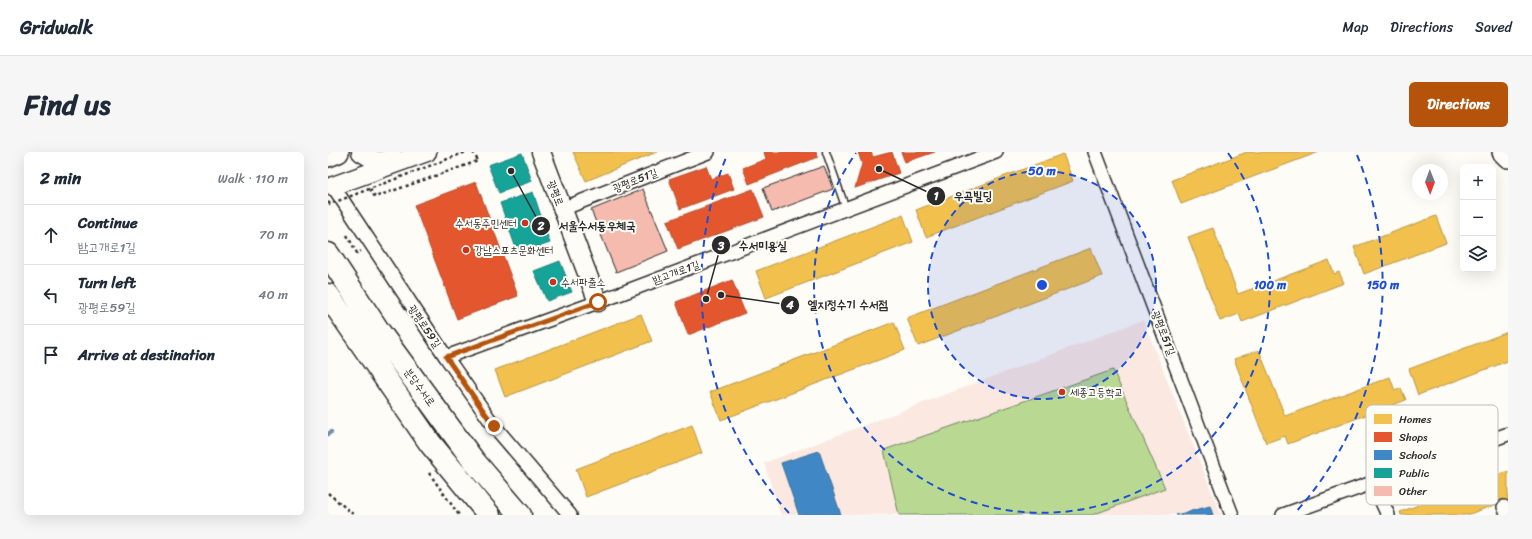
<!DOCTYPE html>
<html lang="en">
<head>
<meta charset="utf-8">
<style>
  body { margin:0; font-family:Sriracha,"Poor Story",sans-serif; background:#f6f6f7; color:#1f2937 }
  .controls { position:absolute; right:12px; top:12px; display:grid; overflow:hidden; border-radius:6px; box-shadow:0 4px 16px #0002 }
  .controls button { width:36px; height:36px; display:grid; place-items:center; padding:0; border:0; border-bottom:1px solid #e0e1e3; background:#fff; color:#1f2937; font:20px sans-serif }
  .compass { position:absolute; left:1084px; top:12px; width:36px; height:36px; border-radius:50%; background:#fff; box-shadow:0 4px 16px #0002; rotate:179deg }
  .stop { position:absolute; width:12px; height:12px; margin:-9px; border:3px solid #b45309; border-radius:50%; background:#fff }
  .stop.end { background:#b45309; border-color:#fff; box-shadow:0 1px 4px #0008 }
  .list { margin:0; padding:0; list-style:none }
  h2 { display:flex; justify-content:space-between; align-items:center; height:52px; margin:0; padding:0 16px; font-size:17px }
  h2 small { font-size:13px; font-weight:400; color:#747a83 }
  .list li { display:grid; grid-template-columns:26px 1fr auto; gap:12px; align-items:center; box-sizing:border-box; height:60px; padding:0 16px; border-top:1px solid #e0e1e3 }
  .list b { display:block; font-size:15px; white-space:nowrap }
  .list p { margin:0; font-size:13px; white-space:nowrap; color:#747a83 }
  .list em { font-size:13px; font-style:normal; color:#747a83 }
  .icon { flex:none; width:22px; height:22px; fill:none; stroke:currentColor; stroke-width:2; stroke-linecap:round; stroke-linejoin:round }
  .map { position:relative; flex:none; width:1180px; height:363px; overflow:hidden; border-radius:6px }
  header { display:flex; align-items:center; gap:24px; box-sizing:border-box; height:56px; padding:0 20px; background:#fff; border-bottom:1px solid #e0e1e3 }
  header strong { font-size:19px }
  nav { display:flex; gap:22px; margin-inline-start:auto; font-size:14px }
  .intro { display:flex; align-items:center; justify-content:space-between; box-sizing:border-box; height:96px; padding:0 24px }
  h1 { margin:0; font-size:28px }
  .button { padding:10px 18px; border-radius:6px; background:#b45309; color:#fff; font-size:14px; font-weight:700 }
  main { display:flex; gap:24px; padding:0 24px }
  aside { flex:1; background:#fff; border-radius:6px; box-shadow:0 4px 16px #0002 }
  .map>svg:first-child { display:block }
  .built { fill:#fbe8e1 }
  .green { fill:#b9d993; stroke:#72825f }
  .homes { fill:#f2c14e; stroke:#b69444 }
  .shops { fill:#e4572e; stroke:#ac4a2d }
  .schools { fill:#3f88c5; stroke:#396c97 }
  .public { fill:#17a398; stroke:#1d7f77 }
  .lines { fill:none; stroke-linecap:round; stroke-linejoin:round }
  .stream { stroke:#7093aa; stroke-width:4.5 }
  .building { fill:#f5bbae; stroke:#2b2b2b }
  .lane-casing { stroke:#2b2b2b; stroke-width:9 }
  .street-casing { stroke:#2b2b2b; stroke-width:16 }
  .secondary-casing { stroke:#2b2b2b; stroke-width:21 }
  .primary-casing { stroke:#2b2b2b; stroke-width:24 }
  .highway-casing { stroke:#2b2b2b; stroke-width:25 }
  .path { stroke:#2b2b2b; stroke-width:2.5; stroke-dasharray:3 3; stroke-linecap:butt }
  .lane { stroke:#fdfcf7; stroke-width:6 }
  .street { stroke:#fdfcf7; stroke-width:13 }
  .secondary { stroke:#fdfcf7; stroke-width:18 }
  .primary { stroke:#fdfcf7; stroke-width:21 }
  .highway { stroke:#fdfcf7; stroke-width:22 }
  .path-bridge { stroke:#2b2b2b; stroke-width:2.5; stroke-dasharray:3 3; stroke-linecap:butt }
  .route { stroke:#b45309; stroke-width:5 }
  .ring { fill:none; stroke:#1d4ed8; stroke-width:2; stroke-dasharray:7 5 }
  .poi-dot { fill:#c8321e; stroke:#fdfcf7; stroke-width:1.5 }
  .labels { text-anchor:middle; stroke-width:4; stroke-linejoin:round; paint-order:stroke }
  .street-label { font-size:11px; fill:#2b2b2b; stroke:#fdfcf7 }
  .poi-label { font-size:11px; fill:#2b2b2b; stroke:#fdfcf7; text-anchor:start }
  .key { fill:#fdfcf7; stroke:#bebdba; stroke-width:1 }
  .key-label { font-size:11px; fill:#2b2b2b }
  .centre { fill:#1d4ed8; stroke:#fdfcf7; stroke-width:2 }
  .ring-label { font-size:12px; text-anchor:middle; font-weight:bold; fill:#1d4ed8; stroke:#fdfcf7; stroke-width:4; stroke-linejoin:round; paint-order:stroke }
  .leader { fill:none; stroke:#2b2b2b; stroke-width:1.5 }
  .callout-dot { fill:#2b2b2b; stroke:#fdfcf7; stroke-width:1.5 }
  .mark-label { font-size:12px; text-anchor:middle; font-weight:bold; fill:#fff }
  .callout-label { font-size:12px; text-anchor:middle; font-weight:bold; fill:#2b2b2b; stroke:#fdfcf7; stroke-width:4; stroke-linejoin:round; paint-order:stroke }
</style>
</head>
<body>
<header>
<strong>Gridwalk</strong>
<nav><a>Map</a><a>Directions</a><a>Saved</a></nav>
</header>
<div class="intro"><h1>Find us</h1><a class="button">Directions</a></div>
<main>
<aside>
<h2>2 min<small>Walk · 110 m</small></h2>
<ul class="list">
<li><svg class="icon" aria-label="ahead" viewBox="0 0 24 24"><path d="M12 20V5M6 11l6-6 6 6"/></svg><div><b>Continue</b><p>밤고개로1길</p></div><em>70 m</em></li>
<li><svg class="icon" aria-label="left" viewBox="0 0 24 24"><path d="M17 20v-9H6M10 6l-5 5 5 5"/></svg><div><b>Turn left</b><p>광평로59길</p></div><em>40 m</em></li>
<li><svg class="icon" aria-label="arrive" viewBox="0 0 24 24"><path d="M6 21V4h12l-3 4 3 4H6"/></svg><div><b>Arrive at destination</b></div></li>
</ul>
</aside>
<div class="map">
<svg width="1180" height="363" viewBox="0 0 1180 363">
  <rect width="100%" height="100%" fill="#fdfcf7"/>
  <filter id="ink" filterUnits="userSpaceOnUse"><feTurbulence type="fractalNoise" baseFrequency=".025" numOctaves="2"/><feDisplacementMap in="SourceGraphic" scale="8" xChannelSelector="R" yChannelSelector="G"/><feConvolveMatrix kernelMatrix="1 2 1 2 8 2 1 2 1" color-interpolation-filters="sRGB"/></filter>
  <g filter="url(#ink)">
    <path class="built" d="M815,168L893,363H453L436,311Z"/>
    <path class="green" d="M785,218L837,336L764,363H571L556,298Z"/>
    <path class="homes" d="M245,0H329L258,29Z
      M919,0H991L853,52L844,28Z
      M735,2L745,29L598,85L588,58Z
      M575,63L585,90L438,146L428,119Z
      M1108,64L1118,91L1036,122L1026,95Z
      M885,76L910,142L1001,108L1006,122L1011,120L1016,131L914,170L911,162L892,169L860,85Z
      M763,96L774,124L590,194L579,166Z
      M313,162L324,189L177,245L167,218Z
      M566,170L577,198L393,268L382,240Z
      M1180,180V209L1090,243L1081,217Z
      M931,198L957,264L1062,225L1067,239L1073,236L1078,248L960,292L957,284L938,291L906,207Z
      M364,273L374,301L258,345L248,317Z
      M1180,319V348L1139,363H1073L1072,360Z"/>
    <path class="shops" d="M436,0H488L490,5L421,32L415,16L438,7Z
      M530,0H543L545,5L564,0L571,21L527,36L534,12Z
      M573,0H607L577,10Z
      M378,14L383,27L400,21L406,37L352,57L341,27Z
      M148,30L190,144L129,167L86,53Z
      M425,37L436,65L350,97L339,69Z
      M404,128L417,161L360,183L348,150Z"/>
    <path class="schools" d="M491,299L513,363H471L453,311Z
      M882,354L885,363H848Z"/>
    <path class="public" d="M194,1L204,29L171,41L160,13Z
      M205,40L222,91L190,102L172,51Z
      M232,109L244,140L219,149L206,119Z"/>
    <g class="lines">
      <path class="stream" d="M0,282L3,280"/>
    </g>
    <path class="building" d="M496,14L505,37L444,60L435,36Z
      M315,37L340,99L288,120L263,58Z"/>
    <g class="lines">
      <g class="lane-casing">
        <path id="lane" d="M498,0L518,57"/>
      </g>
      <g class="street-casing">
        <path id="street" d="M767,0L904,363
          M5,34L118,205L166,274L242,363
          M234,57L380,0
          M118,205L270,150L668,0
          M1045,331L1060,363
          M1176,355L1180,363
          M955,363L1180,282"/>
      </g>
      <g class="secondary-casing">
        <path id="secondary" d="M33,0L48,9L68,7
          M213,0L270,150
          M5,34L99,0"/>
      </g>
      <g class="primary-casing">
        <path id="primary" d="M1175,0L1180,5
          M0,4L10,0"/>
      </g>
      <g class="highway-casing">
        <path id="highway" d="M0,102L52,181L145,308L192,363
          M0,143L102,291L161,363"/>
      </g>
      <path class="path" d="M42,37L47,45L150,9L145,0
        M19,83L29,101L33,99
        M101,321L131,363
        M0,341L26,363"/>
      <use href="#lane" class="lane"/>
      <use href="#street" class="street"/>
      <use href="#secondary" class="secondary"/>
      <use href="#primary" class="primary"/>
      <use href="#highway" class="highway"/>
      <path class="path-bridge" d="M0,50L2,52L138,0"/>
    </g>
  </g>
  <g class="lines" filter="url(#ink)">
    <path class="route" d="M166,274L118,205L270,150"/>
  </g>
  <circle cx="714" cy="133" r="114" fill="#1d4ed8" fill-opacity=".12"/>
  <g class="ring">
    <circle cx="714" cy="133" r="114"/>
    <path d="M900 1A228 228 0 1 1 528 1"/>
    <path d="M461 361A341 341 0 0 1 399 3M1029 3A341 341 0 0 1 967 361"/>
  </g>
  <g class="poi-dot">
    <circle cx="197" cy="71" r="4"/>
    <circle cx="138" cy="98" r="4"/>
    <circle cx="225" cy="130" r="4"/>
    <circle cx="734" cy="240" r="4"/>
  </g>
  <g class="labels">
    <g class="street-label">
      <text transform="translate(307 28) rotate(-21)" y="4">광평로51길</text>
      <text transform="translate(228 41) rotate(69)" y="4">광평로</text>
      <text transform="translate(348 120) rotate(-20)" y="4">밤고개로1길</text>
      <text transform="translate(97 174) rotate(56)" y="4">광평로59길</text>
      <text transform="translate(836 181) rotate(69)" y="4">광평로51길</text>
      <text transform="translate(92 235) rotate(54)" y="4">분당수서로</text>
    </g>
    <g class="poi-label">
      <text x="189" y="75" text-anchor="end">수서동주민센터</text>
      <text x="146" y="102">강남스포츠문화센터</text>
      <text x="233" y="134">수서파출소</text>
      <text x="742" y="244">세종고등학교</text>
    </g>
  </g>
  <rect x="1038" y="253" width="132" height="100" rx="6" class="key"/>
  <rect x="1046" y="262" width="18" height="10" fill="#f2c14e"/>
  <rect x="1046" y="280" width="18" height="10" fill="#e4572e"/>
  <rect x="1046" y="298" width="18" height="10" fill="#3f88c5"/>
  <rect x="1046" y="316" width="18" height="10" fill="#17a398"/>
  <rect x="1046" y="334" width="18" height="10" fill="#f5bbae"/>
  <g class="key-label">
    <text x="1071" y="271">Homes</text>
    <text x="1071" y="289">Shops</text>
    <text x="1071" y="307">Schools</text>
    <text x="1071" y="325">Public</text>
    <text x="1071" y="343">Other</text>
  </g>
  <circle cx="714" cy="133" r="6" class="centre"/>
  <g class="ring-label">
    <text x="714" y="23">50 m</text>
    <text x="942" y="137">100 m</text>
    <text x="1055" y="137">150 m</text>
  </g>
  <path class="leader" d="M551 17L608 44M183 19L213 74M378 147L393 93M393 143L462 153"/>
  <g class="callout-dot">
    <circle cx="551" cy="17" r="4"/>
    <circle cx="183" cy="19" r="4"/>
    <circle cx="378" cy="147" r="4"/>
    <circle cx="393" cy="143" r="4"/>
    <circle cx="608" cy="44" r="10"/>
    <circle cx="213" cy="74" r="10"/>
    <circle cx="393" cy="93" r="10"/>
    <circle cx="462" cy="153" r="10"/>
  </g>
  <g class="mark-label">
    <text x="608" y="48">1</text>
    <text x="213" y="78">2</text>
    <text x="393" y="98">3</text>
    <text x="462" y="157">4</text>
  </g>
  <g class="callout-label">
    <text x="645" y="48">우곡빌딩</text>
    <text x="269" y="78">서울수서동우체국</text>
    <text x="435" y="98">수서미용실</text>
    <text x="520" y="157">엘지정수기 수서점</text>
  </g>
</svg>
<div class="controls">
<button>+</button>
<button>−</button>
<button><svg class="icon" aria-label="layers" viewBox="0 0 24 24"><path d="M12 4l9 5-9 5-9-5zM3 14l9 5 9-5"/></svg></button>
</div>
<svg class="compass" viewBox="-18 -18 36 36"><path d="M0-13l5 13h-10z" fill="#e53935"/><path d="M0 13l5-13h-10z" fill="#747a83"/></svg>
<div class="stop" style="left:270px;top:150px"></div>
<div class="stop end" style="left:166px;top:274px"></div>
</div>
</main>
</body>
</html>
